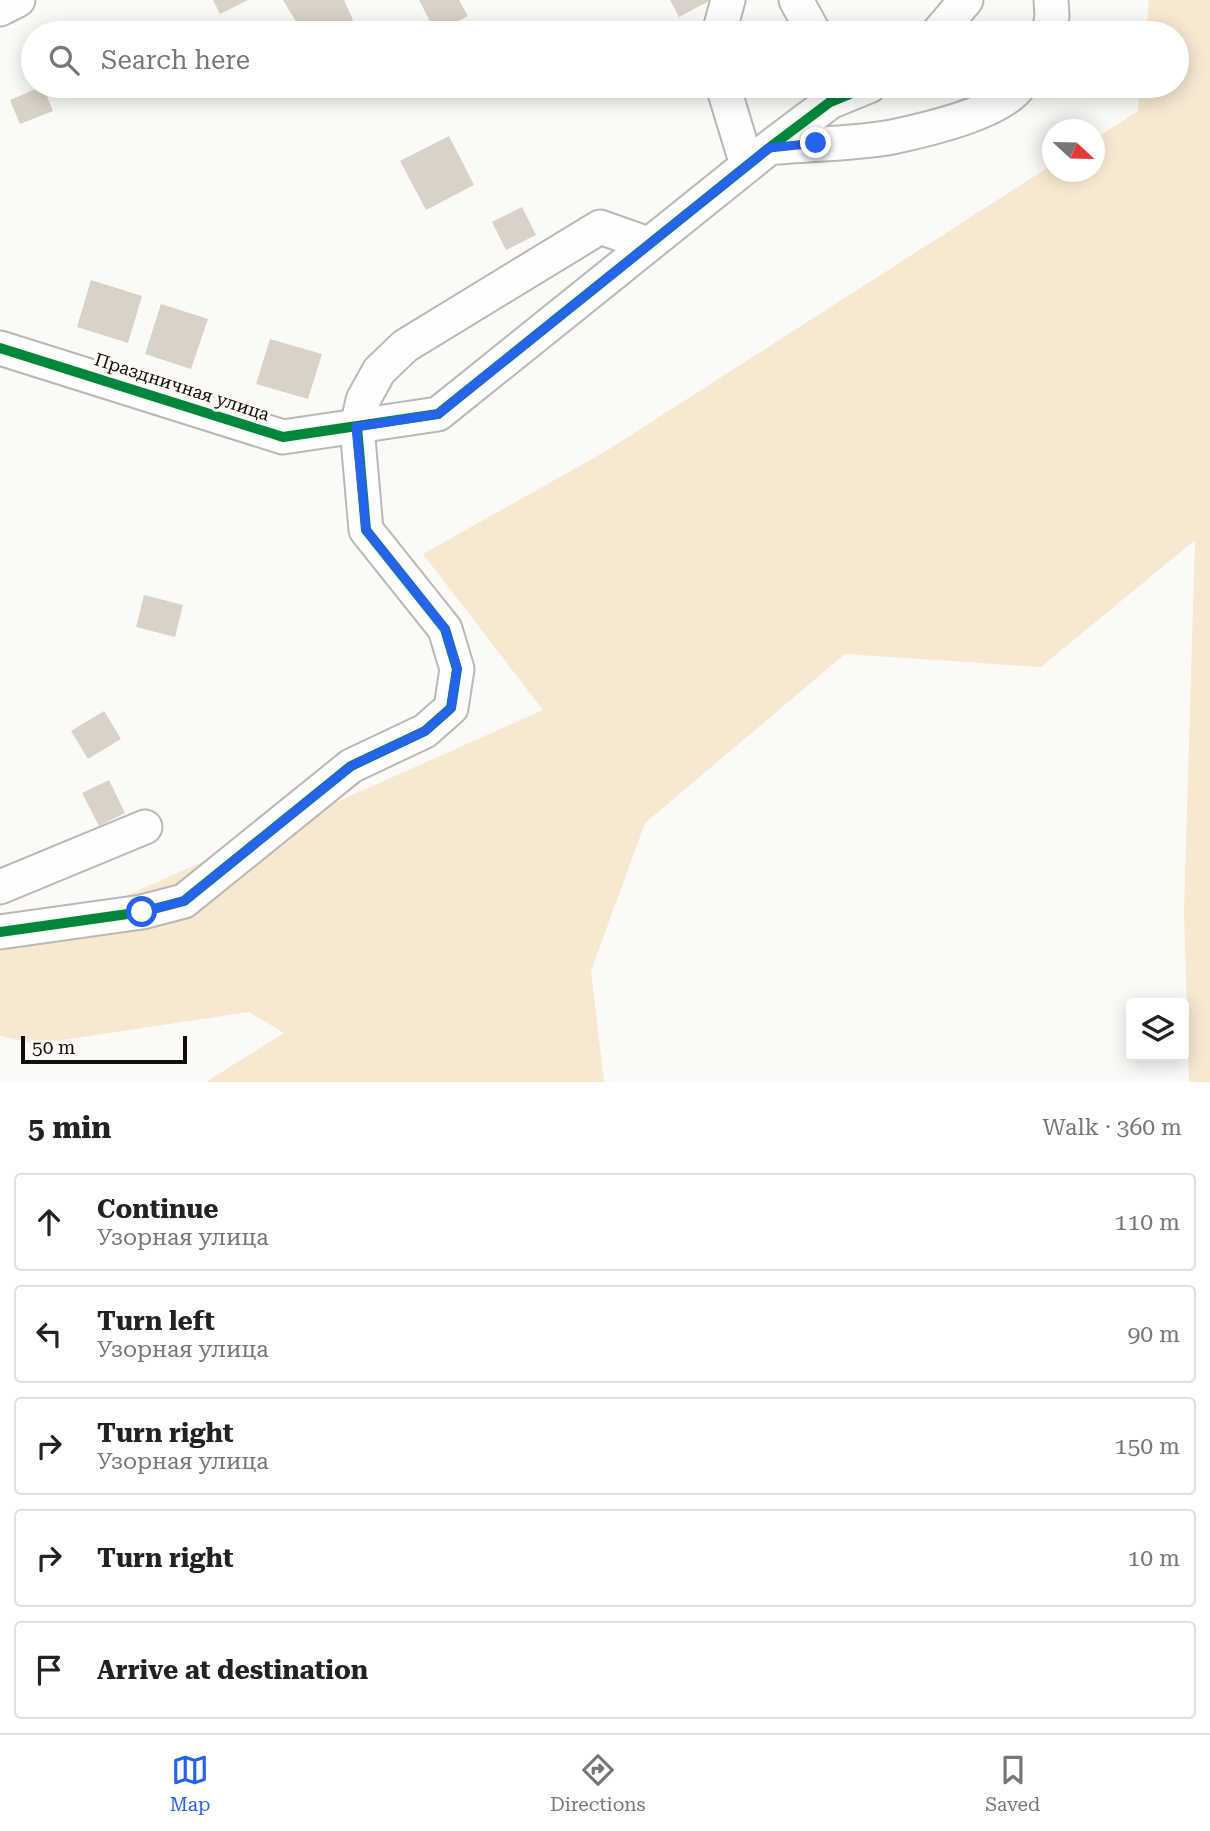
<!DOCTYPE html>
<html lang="en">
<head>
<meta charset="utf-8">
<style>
  body { margin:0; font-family:"Roboto Serif",serif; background:#f2f2f2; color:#222 }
  .controls { position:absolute; right:21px; bottom:21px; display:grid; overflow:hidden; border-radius:7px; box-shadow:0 4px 18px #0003 }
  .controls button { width:63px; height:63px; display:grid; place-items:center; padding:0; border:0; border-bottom:2px solid #e0e0e0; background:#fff; color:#222; font:35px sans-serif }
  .compass { position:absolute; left:1042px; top:119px; width:63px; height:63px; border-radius:50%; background:#fff; box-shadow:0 4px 18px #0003; rotate:112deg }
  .scale { position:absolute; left:21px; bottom:18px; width:166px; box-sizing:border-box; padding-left:7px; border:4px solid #120e07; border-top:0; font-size:19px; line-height:24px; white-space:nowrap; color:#120e07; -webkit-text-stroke:5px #fdfbf6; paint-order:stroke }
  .stop { position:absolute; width:21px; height:21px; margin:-16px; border:5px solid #2563eb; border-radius:50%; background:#fff }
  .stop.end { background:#2563eb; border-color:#fff; box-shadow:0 2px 7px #0008 }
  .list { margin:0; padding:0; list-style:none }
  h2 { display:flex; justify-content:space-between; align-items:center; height:91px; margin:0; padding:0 28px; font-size:30px }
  h2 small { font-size:23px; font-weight:400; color:#767676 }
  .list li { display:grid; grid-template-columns:46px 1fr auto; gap:21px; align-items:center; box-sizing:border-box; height:98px; margin:0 14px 14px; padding:0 14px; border:2px solid #e0e0e0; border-radius:7px }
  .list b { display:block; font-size:26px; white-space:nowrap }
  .list p { margin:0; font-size:23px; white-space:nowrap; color:#767676 }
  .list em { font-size:23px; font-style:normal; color:#767676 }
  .icon { flex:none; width:38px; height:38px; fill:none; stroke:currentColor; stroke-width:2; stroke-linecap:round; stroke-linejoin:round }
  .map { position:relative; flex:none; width:1210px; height:1082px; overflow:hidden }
  .search { position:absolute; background:#fff; box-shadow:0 4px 18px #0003; left:21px; right:21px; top:21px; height:77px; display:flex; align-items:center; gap:18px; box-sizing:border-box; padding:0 24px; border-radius:38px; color:#767676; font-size:26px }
  .sheet { height:651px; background:#fff }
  nav { display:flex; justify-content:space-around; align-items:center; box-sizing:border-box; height:98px; border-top:2px solid #e0e0e0; background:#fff; font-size:19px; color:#767676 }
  nav a { display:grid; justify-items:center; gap:4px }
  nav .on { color:#2563eb }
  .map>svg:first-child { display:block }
  .green { fill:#f6e8d1 }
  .building { fill:#d8d2c8 }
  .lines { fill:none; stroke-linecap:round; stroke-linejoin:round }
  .minor-casing { stroke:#bbb8b3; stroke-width:37 }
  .minor { stroke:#fffefe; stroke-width:33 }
  .cycleway-casing { stroke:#fdfbf6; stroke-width:15 }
  .cycleway { stroke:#00873e; stroke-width:10 }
  .route { stroke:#2563eb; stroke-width:9 }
  .labels { text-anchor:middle; stroke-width:6; stroke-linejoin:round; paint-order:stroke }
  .street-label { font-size:18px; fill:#120e07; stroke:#fdfbf6 }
</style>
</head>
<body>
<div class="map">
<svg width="1210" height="1082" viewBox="0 0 1210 1082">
  <rect width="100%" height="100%" fill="#fcfaf7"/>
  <path class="green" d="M1149,0H1210V1082H1189L1184,911L1195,540L1041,667L845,654L645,823L591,971L604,1082H206L284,1033L249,1012L36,1044L0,1036V952L543,710L423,554L606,451L1052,165V172H1094L1095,139L1138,111L1140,86H1177V33H1146Z"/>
  <path class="building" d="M213,0H248L220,14Z
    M283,0H344L353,20L332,33H303Z
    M419,0H459L468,16L436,33Z
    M670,0H711L679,17Z
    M43,86L53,111L20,124L10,100Z
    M112,86H137L118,96Z
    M449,136L474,185L426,210L400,161Z
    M522,207L536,235L506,250L492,222Z
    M91,280L142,296L128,343L77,327Z
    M161,304L208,319L191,369L145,354Z
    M270,339L322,354L308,399L256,384Z
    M144,595L183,605L175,637L136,627Z
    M104,711L121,739L88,759L71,731Z
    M109,780L125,813L99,826L82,793Z"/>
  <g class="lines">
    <g class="minor-casing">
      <path id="minor" d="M796,0L814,33
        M0,9L18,0
        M719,33L728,0
        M938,33L966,0
        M1049,33L1052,16L1051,0
        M723,86L747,165
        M769,148C808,144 855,144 892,137C925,130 1000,113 1019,86
        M0,348L283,437L438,414L769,148L830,102L869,86
        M0,887L145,827
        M0,932L142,912L184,901L351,766L425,731L451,708L457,669L445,629L366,530L357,427L363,400L379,371L405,346L600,227L648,244"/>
    </g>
    <use href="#minor" class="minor"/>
    <g class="cycleway-casing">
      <path id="cycleway" d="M0,348L283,437L438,414L769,148L830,102L869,86
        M0,932L142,912L184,901L351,766L425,731L451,708L457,669L445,629L366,530L357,427"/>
    </g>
    <use href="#cycleway" class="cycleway"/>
  </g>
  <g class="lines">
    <path class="route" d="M142,912L184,901L351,766L425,731L451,708L457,668L445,629L366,530L356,427L438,414L769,148L816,143"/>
  </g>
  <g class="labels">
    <g class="street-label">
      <text transform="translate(182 387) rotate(18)" y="6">Праздничная улица</text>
    </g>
  </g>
</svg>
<div class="controls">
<button><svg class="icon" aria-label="layers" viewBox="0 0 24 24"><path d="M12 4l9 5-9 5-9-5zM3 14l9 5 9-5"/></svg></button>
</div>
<svg class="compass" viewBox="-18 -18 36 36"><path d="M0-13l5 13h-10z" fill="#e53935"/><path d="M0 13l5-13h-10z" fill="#767676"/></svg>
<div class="scale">50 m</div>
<div class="stop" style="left:142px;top:912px"></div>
<div class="stop end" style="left:816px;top:143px"></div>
<div class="search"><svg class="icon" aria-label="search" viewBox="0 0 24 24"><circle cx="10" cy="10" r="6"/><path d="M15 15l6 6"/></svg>Search here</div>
</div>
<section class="sheet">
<h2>5 min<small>Walk · 360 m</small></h2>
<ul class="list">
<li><svg class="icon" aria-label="ahead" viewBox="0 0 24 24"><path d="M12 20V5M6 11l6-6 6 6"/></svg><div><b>Continue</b><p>Узорная улица</p></div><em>110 m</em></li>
<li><svg class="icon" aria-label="left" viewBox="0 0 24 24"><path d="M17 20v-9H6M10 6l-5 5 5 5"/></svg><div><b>Turn left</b><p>Узорная улица</p></div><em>90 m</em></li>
<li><svg class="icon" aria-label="right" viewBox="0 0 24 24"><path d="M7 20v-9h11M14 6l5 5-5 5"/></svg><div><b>Turn right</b><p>Узорная улица</p></div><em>150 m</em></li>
<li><svg class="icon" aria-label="right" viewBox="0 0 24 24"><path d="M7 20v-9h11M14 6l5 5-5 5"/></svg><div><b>Turn right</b></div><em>10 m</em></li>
<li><svg class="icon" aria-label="arrive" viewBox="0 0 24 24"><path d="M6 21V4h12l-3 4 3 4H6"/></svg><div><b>Arrive at destination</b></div></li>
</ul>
</section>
<nav>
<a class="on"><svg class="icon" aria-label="map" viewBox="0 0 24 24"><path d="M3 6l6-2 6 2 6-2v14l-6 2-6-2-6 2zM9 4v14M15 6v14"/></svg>Map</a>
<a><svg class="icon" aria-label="directions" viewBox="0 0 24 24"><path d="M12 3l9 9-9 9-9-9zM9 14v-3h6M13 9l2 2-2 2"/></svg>Directions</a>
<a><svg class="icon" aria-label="saved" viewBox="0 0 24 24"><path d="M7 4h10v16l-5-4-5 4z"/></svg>Saved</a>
</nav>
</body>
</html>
